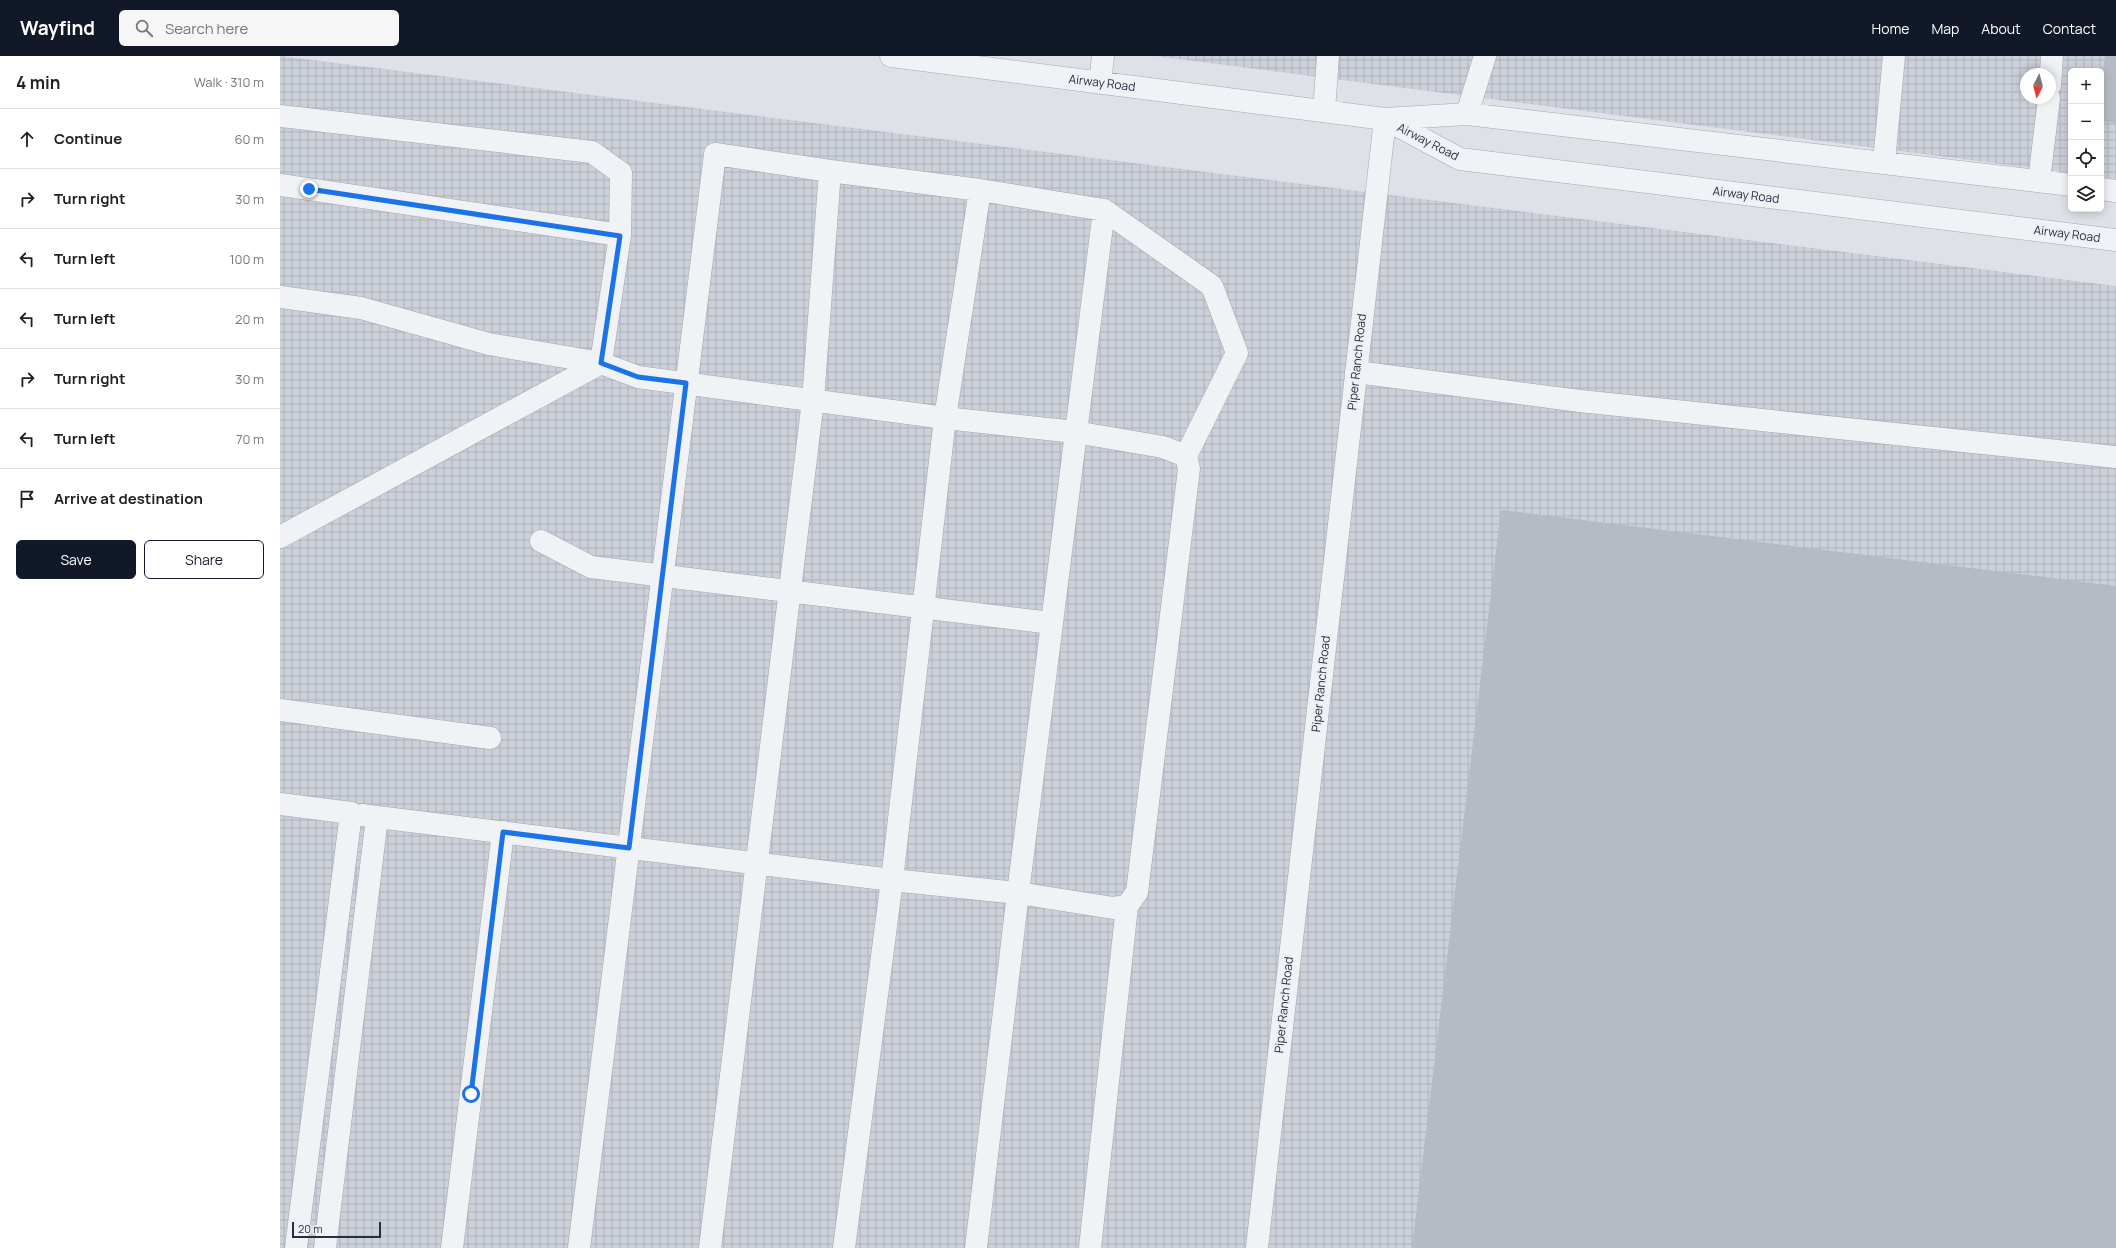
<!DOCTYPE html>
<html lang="en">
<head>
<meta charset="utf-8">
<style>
  body { margin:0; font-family:Manrope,sans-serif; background:#f6f6f6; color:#222 }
  .controls { position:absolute; right:12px; top:12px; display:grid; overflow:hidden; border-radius:6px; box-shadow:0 2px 10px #0003 }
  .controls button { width:36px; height:36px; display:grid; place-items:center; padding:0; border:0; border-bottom:1px solid #e0e0e0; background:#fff; color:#222; font:20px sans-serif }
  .compass { position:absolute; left:1740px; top:12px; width:36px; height:36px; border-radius:50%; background:#fff; box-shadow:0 2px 10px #0003; rotate:186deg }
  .scale { position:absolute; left:12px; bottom:10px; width:89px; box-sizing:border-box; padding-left:4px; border:2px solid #282e3e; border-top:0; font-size:11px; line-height:14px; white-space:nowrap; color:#282e3e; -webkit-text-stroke:3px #edf0f5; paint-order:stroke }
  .stop { position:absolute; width:12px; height:12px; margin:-9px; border:3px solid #1a73e8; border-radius:50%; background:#fff }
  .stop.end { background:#1a73e8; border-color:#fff; box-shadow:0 1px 4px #0008 }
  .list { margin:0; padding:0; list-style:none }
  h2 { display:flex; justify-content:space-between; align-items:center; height:52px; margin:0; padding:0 16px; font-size:17px }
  h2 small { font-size:13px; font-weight:400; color:#767676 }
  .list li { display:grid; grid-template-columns:26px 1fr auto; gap:12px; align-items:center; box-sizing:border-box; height:60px; padding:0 16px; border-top:1px solid #e0e0e0 }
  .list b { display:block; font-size:15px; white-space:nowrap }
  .list em { font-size:13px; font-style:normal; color:#767676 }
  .actions { display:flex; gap:8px; padding:12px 16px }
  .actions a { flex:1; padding:9px 0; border:1px solid #111827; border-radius:6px; text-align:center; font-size:14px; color:#111827 }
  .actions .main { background:#111827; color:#fff }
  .icon { flex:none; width:22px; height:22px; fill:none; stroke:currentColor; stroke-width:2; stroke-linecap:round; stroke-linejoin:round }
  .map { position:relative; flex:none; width:1836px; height:1192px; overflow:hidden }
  header { display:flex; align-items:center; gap:24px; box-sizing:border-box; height:56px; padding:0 20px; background:#111827; color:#fff }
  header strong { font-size:19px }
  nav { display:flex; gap:22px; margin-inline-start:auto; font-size:14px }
  .search { width:280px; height:36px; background:#f6f6f6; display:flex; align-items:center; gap:10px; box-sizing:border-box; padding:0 14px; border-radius:6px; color:#767676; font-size:15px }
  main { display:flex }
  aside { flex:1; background:#fff }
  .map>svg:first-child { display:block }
  .industrial { fill:url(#industrial-grid); fill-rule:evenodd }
  .building { fill:#b6bac4 }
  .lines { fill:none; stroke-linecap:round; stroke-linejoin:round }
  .minor-casing { stroke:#a4a8b1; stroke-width:23 }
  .minor { stroke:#f1f2f6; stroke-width:22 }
  .route { stroke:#1a73e8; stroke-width:5 }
  .labels { text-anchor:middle; stroke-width:4; stroke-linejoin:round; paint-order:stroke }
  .street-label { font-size:12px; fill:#282e3e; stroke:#edf0f5 }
</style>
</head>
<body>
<header>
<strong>Wayfind</strong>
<div class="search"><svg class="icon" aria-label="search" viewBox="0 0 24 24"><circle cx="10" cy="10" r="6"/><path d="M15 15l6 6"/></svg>Search here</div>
<nav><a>Home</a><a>Map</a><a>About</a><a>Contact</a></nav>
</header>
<main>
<aside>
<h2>4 min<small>Walk · 310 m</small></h2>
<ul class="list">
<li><svg class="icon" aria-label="ahead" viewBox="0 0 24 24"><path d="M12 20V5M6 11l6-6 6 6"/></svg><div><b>Continue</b></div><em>60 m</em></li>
<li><svg class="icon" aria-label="right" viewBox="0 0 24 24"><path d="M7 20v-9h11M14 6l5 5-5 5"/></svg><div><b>Turn right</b></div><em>30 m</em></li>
<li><svg class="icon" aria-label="left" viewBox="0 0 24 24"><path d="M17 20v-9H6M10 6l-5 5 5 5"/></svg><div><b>Turn left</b></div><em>100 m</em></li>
<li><svg class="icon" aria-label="left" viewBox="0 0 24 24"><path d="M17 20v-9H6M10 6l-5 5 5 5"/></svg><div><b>Turn left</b></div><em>20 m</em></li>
<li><svg class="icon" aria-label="right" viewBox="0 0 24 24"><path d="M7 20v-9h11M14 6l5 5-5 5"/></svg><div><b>Turn right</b></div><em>30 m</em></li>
<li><svg class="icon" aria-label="left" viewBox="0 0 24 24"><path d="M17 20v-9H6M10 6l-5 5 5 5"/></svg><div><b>Turn left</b></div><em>70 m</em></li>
<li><svg class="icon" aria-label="arrive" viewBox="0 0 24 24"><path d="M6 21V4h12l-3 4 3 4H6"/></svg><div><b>Arrive at destination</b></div></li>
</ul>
<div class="actions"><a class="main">Save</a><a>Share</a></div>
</aside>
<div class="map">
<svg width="1836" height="1192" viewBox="0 0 1836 1192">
  <defs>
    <pattern id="industrial-grid" width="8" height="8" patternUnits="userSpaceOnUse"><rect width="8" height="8" fill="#ccd0d9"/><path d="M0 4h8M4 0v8" fill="none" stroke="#afb3bb"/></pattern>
  </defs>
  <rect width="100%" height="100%" fill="#dee1e7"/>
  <path class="industrial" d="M0,0L1836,230V1192H0Z
    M875,0H1836V123L1821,121V15H1791V117ZM1746,18H1770V42H1746Z"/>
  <path class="building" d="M1825,0H1836V67L1821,65V36Z
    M1221,454L1836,530V1192H1132Z"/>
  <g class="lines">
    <g class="minor-casing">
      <path id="minor" d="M611,0L1105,63L1187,58L1791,129
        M820,27L823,0
        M1770,29L1772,0
        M1044,55L1048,0
        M1187,58L1205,0
        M0,60L312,96L341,117L340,179
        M1105,63L1180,103L1836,184
        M1604,106L1614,0
        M1759,125L1769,42
        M0,129L340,179L321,307L0,481
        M1821,133L1836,135
        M0,241L81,252L209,288L321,307L358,321L665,362L795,376L883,391L906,400L909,413L857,836L847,850L833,852L738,837L824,154
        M1076,316L1300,345L1836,401
        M261,485L311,511L771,567
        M0,654L210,682
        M0,748L71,757L16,1192
        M97,761L612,824L738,837L696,1192
        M45,1192L97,761L82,759
        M172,1192L223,776
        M299,1192L435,98L550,115L700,134L824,154L932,230L957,297L906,400
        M430,1192L533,344L550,115
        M564,1192L612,824L665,362L700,134
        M810,1192L847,850
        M977,1192L1105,63"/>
    </g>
    <use href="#minor" class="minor"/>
  </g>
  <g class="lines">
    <path class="route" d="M29,133L340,180L321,307L358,321L406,327L349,792L223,776L191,1038"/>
  </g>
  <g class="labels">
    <g class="street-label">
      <text transform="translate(822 27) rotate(7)" y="4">Airway Road</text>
      <text transform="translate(1148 86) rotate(27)" y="4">Airway Road</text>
      <text transform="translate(1466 139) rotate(7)" y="4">Airway Road</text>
      <text transform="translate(1787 178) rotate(7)" y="4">Airway Road</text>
      <text transform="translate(1077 306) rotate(-84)" y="4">Piper Ranch Road</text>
      <text transform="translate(1041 628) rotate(-84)" y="4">Piper Ranch Road</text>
      <text transform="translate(1004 949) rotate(-84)" y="4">Piper Ranch Road</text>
    </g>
  </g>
</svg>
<div class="controls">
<button>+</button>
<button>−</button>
<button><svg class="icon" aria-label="locate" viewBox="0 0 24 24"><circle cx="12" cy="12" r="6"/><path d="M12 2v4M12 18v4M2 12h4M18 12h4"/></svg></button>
<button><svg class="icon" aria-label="layers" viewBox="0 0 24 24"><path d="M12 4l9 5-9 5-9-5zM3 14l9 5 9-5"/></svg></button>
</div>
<svg class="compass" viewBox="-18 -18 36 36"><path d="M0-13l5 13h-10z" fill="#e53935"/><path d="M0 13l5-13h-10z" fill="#767676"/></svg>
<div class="scale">20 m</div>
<div class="stop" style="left:191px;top:1038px"></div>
<div class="stop end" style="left:29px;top:133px"></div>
</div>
</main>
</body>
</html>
